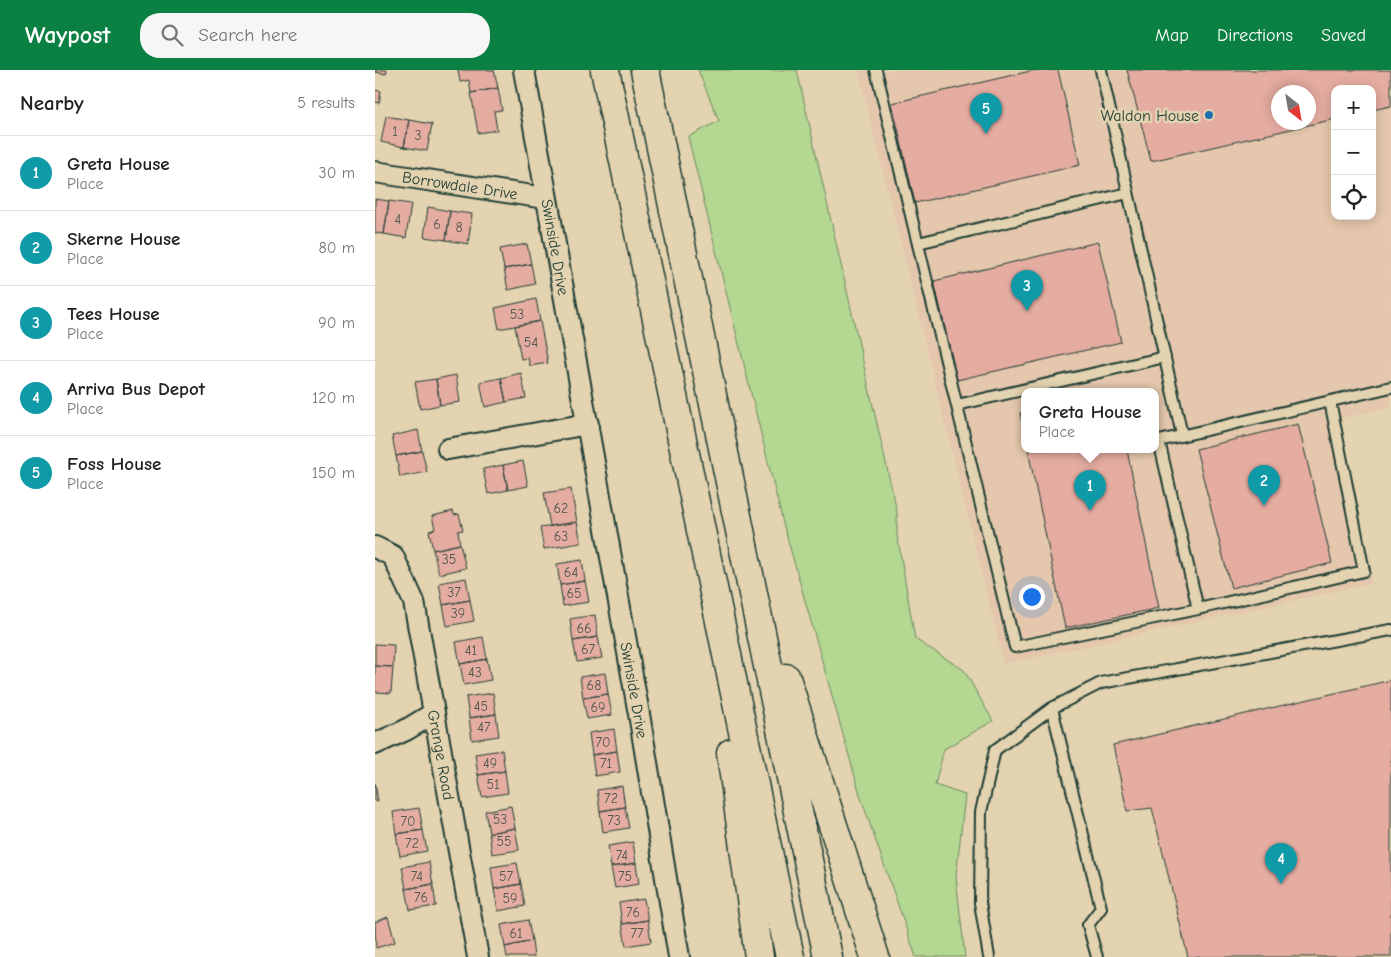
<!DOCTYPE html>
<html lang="en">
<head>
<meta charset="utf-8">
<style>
  body { margin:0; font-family:"Comic Neue",sans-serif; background:#f6f6f6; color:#222 }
  .controls { position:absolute; right:15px; top:15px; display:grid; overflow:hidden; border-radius:10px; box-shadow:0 2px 12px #0003 }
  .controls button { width:45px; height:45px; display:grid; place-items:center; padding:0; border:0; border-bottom:1px solid #e0e0e0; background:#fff; color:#222; font:25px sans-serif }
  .compass { position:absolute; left:896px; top:15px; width:45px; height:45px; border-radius:50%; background:#fff; box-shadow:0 2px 12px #0003; rotate:149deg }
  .you { position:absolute; left:656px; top:526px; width:18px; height:18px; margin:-12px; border:4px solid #fff; border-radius:50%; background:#1a73e8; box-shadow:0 0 0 8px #1a73e833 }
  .badge { display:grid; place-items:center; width:32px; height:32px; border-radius:50%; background:#0b8043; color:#fff; font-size:16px; font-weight:700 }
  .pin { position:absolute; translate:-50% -41px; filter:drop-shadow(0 1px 2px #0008) }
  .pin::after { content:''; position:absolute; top:26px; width:18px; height:15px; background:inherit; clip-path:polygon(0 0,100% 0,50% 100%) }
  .popup { position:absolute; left:646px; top:318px; width:138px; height:65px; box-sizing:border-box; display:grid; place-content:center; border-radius:10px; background:#fff; filter:drop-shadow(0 1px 4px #0005); font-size:16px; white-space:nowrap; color:#767676 }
  .popup b { font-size:19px; color:#222 }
  .popup::after { content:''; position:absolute; left:50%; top:100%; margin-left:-10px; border:10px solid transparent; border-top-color:#fff }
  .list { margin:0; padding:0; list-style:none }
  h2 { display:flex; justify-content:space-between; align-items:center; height:65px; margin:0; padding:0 20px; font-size:21px }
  h2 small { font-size:16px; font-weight:400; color:#767676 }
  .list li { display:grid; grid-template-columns:32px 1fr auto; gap:15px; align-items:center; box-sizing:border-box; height:75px; padding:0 20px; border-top:1px solid #e0e0e0 }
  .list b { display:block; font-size:19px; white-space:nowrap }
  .list p { margin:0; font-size:16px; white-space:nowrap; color:#767676 }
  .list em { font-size:16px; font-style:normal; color:#767676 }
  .icon { flex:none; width:28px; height:28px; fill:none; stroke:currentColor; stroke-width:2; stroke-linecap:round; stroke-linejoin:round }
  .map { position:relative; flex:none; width:1016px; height:887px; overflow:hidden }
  header { display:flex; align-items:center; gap:30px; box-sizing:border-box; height:70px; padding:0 25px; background:#0b8043; color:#fff }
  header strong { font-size:24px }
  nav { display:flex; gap:28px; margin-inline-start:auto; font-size:18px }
  .search { width:350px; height:45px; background:#f6f6f6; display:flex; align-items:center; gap:12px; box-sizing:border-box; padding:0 18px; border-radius:20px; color:#767676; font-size:19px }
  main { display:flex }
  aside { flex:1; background:#fff }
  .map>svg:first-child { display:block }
  .built { fill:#e4c7ac; fill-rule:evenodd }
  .green { fill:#b4d791; stroke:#6a8a62 }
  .building { fill:#e5aca1; stroke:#1f3d34; fill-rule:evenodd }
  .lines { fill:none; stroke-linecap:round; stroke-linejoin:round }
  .service-casing { stroke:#1f3d34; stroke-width:14 }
  .minor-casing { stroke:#1f3d34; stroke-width:24 }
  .motorway-casing { stroke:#1f3d34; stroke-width:31 }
  .service { stroke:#e4d3b0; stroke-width:10 }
  .minor { stroke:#e4d3b0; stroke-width:20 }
  .motorway { stroke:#e4d3b0; stroke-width:28 }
  .poi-dot { fill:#1f6fb2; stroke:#e4d3b0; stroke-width:2 }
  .labels { text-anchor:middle; stroke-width:5; stroke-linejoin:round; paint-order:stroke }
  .number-label { font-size:14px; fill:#50594f }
  .poi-label { font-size:16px; fill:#1f3d34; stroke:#e4d3b0; text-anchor:end }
  .street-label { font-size:16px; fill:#1f3d34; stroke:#e4d3b0 }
</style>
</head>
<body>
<header>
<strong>Waypost</strong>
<div class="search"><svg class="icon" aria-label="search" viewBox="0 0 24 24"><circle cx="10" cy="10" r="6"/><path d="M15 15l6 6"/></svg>Search here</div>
<nav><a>Map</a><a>Directions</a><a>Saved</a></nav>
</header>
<main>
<aside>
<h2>Nearby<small>5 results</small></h2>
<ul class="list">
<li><span class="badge" style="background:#0f9aa8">1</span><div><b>Greta House</b><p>Place</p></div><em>30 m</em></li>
<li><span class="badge" style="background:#0f9aa8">2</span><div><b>Skerne House</b><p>Place</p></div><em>80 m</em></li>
<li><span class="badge" style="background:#0f9aa8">3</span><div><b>Tees House</b><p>Place</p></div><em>90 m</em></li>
<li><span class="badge" style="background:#0f9aa8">4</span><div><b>Arriva Bus Depot</b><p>Place</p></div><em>120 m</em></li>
<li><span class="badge" style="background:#0f9aa8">5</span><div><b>Foss House</b><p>Place</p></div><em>150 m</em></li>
</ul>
</aside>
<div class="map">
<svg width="1016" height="887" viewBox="0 0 1016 887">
  <rect width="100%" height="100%" fill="#e4d3b0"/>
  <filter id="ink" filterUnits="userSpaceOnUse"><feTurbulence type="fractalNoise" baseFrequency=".02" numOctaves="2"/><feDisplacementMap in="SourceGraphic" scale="10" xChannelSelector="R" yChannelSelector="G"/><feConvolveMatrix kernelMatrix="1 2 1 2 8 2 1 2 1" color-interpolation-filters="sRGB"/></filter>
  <g filter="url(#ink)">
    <path class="built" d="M483,0H1016V337L962,349L997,513L629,594ZM960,19H997V146H960ZM904,22H934V52H904ZM650,322H780V380H650Z"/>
    <path class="green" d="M323,0H422L522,442V464L540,569L589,600L618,651L569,679L560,715L590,725L581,807L590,887H541L486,728L408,453L313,67L344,51Z"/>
    <path class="building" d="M0,0H12L11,4L0,2Z
      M83,0H119L123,18L96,23L94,10L85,12Z
      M660,0H683L705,95L540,133L517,33Z
      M752,0H1016V36L997,40V19H960V49L776,91ZM904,22H934V52H904Z
      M123,18L127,40L119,41L122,60L103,63L96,23Z
      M0,20L6,21L4,33L0,32Z
      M11,46L34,50L29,77L6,72Z
      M34,50L57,54L52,81L29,77Z
      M0,129L14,131L9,164L0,163Z
      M14,131L36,134L31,168L9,164Z
      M53,137L75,141L71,170L49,167Z
      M75,141L97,144L93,174L71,170Z
      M723,172L746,272L582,310L559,211Z
      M152,174L156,194L129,199L125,179Z
      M156,194L160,214L133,220L129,199Z
      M161,229L165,251L124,259L120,238Z
      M165,251L173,293L155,296L153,288L146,289L140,256Z
      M146,303L151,328L131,332L126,308Z
      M81,305L85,332L65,335L61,309Z
      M126,308L131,332L110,337L105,312Z
      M61,309L65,335L45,339L40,312Z
      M650,342V367L645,343Z
      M923,354L957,493L856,518L821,379Z
      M43,360L47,381L21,386L17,366Z
      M653,380H752L784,538L690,558Z
      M47,381L52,402L25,407L21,386Z
      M148,391L153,416L133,420L128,395Z
      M128,395L133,420L113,424L108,399Z
      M196,419L202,452L175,456L169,423Z
      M78,441L79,445L84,444L88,460L83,461L85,474L58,480L54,461L60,459L57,446Z
      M202,452L206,473L169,479L165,458Z
      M85,474L91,498L64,504L58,480Z
      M207,490L210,511L185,515L182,494Z
      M91,508L95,530L68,535L64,513Z
      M210,511L214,532L188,536L185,515Z
      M95,530L99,551L72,556L68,535Z
      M220,545L223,567L198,571L195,549Z
      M108,567L112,589L85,594L81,572Z
      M223,567L227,588L202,592L198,571Z
      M0,574L19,575L18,597L0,596Z
      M112,589L116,610L89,615L85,594Z
      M0,596L18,597L16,623L0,622Z
      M230,603L233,624L208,628L205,607Z
      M1016,610V887H813L777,738L752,741L738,675Z
      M118,623L121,644L94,648L91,627Z
      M233,624L237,645L212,649L208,628Z
      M121,644L124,666L97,670L94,648Z
      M239,659L242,681L217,685L214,663Z
      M127,680L130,701L103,705L100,684Z
      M242,681L245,702L220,706L217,685Z
      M130,701L133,723L107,727L103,705Z
      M0,713L3,731L0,732Z
      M247,716L250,737L225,741L222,720Z
      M136,736L140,758L114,763L110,741Z
      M250,737L254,758L228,762L225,741Z
      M44,738L48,760L21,764L18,742Z
      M140,758L144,780L117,784L114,763Z
      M48,760L52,781L25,786L21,764Z
      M258,772L261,793L236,797L233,776Z
      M54,792L58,814L31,819L27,797Z
      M142,793L146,814L119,819L116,797Z
      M261,793L264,814L240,818L236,797Z
      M58,814L61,836L35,840L31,819Z
      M146,814L150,836L123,841L119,819Z
      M269,829L273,850L247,854L244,833Z
      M13,847L20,872L1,878L0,852Z
      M153,850L157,871L130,877L126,855Z
      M273,850L276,872L251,876L247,854Z
      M157,871L159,887H132L130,877Z"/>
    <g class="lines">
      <g class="service-casing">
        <path id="service" d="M501,0L640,577L823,539L784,371L1016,317
          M726,0L807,365
          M543,173L753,123
          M582,335L790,287
          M823,539L989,501L955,331
          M677,638L726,838L713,855L722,887
          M614,887L605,833L606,742L620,680L677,638L726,613L1016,560"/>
      </g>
      <g class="minor-casing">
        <g id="minor">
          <path id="s1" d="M149,0L265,650L304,887"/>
          <path id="s2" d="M0,102L170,128"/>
          <path d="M73,379L213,354"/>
          <path id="s3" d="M0,477L18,486L39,532L103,887"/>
          <path d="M0,674L31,660L59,643"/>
        </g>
      </g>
      <g class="motorway-casing">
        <path id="motorway" d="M230,0L415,887
          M270,0L453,887
          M411,608L500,887
          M356,683L384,887"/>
      </g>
      <use href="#service" class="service"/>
      <use href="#minor" class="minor"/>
      <use href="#motorway" class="motorway"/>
    </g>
  </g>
  <circle class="poi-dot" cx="834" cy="45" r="5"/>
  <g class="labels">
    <g class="number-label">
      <text x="20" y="66">1</text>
      <text x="43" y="70">3</text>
      <text x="23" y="154">4</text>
      <text x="62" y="159">6</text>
      <text x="84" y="162">8</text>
      <text x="142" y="249">53</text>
      <text x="156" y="277">54</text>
      <text x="186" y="443">62</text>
      <text x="186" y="471">63</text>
      <text x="74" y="494">35</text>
      <text x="196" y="507">64</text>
      <text x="79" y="527">37</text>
      <text x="199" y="528">65</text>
      <text x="83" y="548">39</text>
      <text x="209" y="563">66</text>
      <text x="213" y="584">67</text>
      <text x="96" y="585">41</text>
      <text x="100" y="607">43</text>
      <text x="219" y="620">68</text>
      <text x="106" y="641">45</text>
      <text x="223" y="642">69</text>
      <text x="109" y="662">47</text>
      <text x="228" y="677">70</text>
      <text x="115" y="698">49</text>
      <text x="231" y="698">71</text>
      <text x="118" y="719">51</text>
      <text x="236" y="733">72</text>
      <text x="125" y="754">53</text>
      <text x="239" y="755">73</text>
      <text x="33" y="756">70</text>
      <text x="129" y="776">55</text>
      <text x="37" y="778">72</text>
      <text x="247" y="790">74</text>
      <text x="42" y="811">74</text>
      <text x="131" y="811">57</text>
      <text x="250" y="811">75</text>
      <text x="46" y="832">76</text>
      <text x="135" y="833">59</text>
      <text x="258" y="847">76</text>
      <text x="141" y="868">61</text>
      <text x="262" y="868">77</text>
    </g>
    <g class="poi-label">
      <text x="824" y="51">Waldon House</text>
    </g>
    <g class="street-label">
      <text dy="6" stroke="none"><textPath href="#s2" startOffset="86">Borrowdale Drive</textPath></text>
      <text dy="6" stroke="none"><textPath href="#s1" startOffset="180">Swinside Drive</textPath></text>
      <text dy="6" stroke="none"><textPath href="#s1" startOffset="630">Swinside Drive</textPath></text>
      <text dy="6" stroke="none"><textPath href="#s3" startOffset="226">Grange Road</textPath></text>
    </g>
  </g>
</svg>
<div class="controls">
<button>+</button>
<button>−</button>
<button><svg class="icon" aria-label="locate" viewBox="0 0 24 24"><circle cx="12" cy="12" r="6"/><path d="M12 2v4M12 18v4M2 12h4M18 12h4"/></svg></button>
</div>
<svg class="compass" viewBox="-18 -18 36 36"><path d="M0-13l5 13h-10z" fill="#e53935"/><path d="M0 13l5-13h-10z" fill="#767676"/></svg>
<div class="you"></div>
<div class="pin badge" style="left:715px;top:441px;background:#0f9aa8">1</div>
<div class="popup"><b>Greta House</b>Place</div>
<div class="pin badge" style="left:889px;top:436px;background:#0f9aa8">2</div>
<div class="pin badge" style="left:652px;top:241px;background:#0f9aa8">3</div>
<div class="pin badge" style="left:906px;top:814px;background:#0f9aa8">4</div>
<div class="pin badge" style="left:611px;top:64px;background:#0f9aa8">5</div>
</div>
</main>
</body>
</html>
